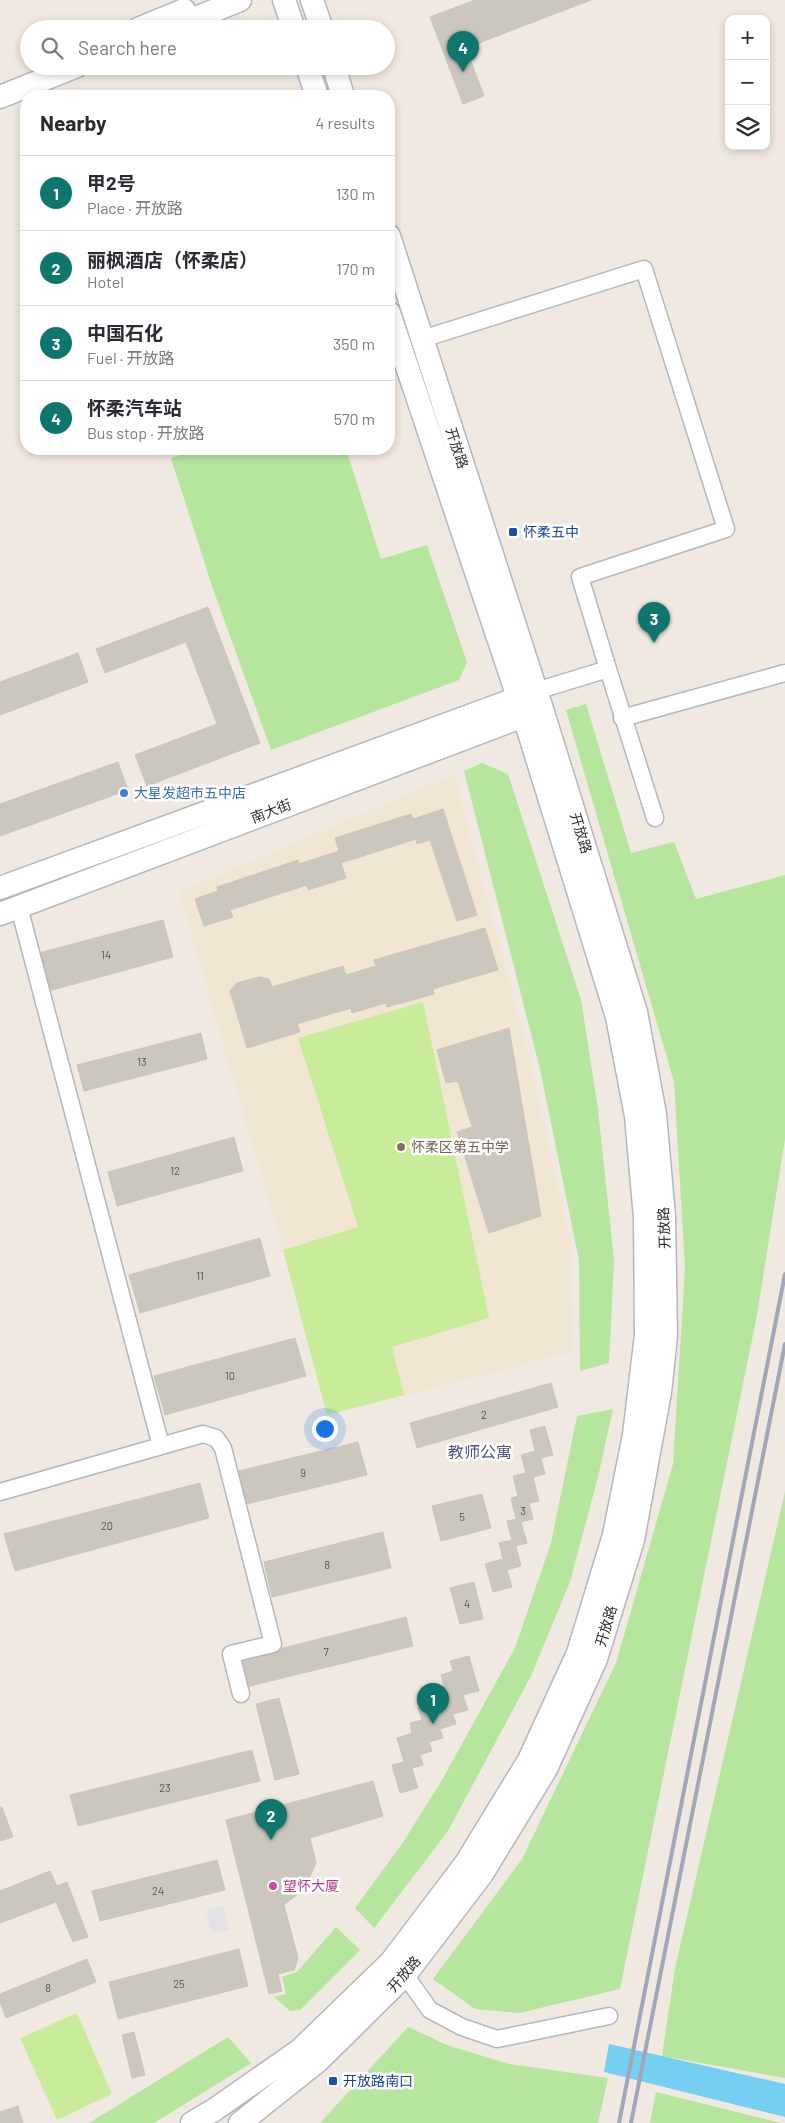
<!DOCTYPE html>
<html lang="en">
<head>
<meta charset="utf-8">
<style>
  body { margin:0; font-family:Barlow,"Noto Sans SC",sans-serif; background:#f7f7f7; color:#2b2b33 }
  .controls { position:absolute; right:15px; top:15px; display:grid; overflow:hidden; border-radius:10px; box-shadow:0 2px 8px #0003 }
  .controls button { width:45px; height:45px; display:grid; place-items:center; padding:0; border:0; border-bottom:1px solid #e1e1e2; background:#fff; color:#2b2b33; font:25px sans-serif }
  .you { position:absolute; left:324px; top:1428px; width:18px; height:18px; margin:-12px; border:4px solid #fff; border-radius:50%; background:#1a73e8; box-shadow:0 0 0 8px #1a73e833 }
  .badge { display:grid; place-items:center; width:32px; height:32px; border-radius:50%; background:#0f766e; color:#fff; font-size:16px; font-weight:700 }
  .pin { position:absolute; translate:-50% -41px; filter:drop-shadow(0 1px 2px #0008) }
  .pin::after { content:''; position:absolute; top:26px; width:18px; height:15px; background:inherit; clip-path:polygon(0 0,100% 0,50% 100%) }
  .list { margin:0; padding:0; list-style:none }
  h2 { display:flex; justify-content:space-between; align-items:center; height:65px; margin:0; padding:0 20px; font-size:21px }
  h2 small { font-size:16px; font-weight:400; color:#7c7c81 }
  .list li { display:grid; grid-template-columns:32px 1fr auto; gap:15px; align-items:center; box-sizing:border-box; height:75px; padding:0 20px; border-top:1px solid #e1e1e2 }
  .list b { display:block; font-size:19px; white-space:nowrap }
  .list p { margin:0; font-size:16px; white-space:nowrap; color:#7c7c81 }
  .list em { font-size:16px; font-style:normal; color:#7c7c81 }
  .icon { flex:none; width:28px; height:28px; fill:none; stroke:currentColor; stroke-width:2; stroke-linecap:round; stroke-linejoin:round }
  .map { position:relative; flex:none; width:785px; height:2123px; overflow:hidden }
  .search { position:absolute; background:#fff; box-shadow:0 2px 8px #0003; left:20px; top:20px; width:375px; height:55px; display:flex; align-items:center; gap:12px; box-sizing:border-box; padding:0 18px; border-radius:28px; color:#7c7c81; font-size:19px }
  .panel { position:absolute; background:#fff; box-shadow:0 2px 8px #0003; left:20px; top:90px; width:375px; height:365px; border-radius:20px }
  .map>svg:first-child { display:block }
  .industrial { fill:#e3e1e8 }
  .education { fill:#f0e6d1 }
  .green { fill:#b6e59e }
  .pitch { fill:#c9ec9a }
  .water { fill:#75cff0 }
  .building { fill:#cbc7bf; stroke:#cbc5ba }
  .lines { fill:none; stroke-linecap:round; stroke-linejoin:round }
  .minor-casing { stroke:#b4b7c1; stroke-width:19 }
  .secondary-casing { stroke:#b4b7c1; stroke-width:25 }
  .minor { stroke:#fff; stroke-width:16 }
  .secondary { stroke:#fff; stroke-width:22 }
  .rail { stroke:#a3a6b8; stroke-width:4 }
  .transit-dot { fill:#1a4fb4; stroke:#fff; stroke-width:2 }
  .shop-dot { fill:#3f7fe0; stroke:#fff; stroke-width:2 }
  .education-dot { fill:#8d6e63; stroke:#fff; stroke-width:2 }
  .hotel-dot { fill:#d1479c; stroke:#fff; stroke-width:2 }
  .labels { text-anchor:middle; stroke-width:5; stroke-linejoin:round; paint-order:stroke }
  .number-label { font-size:11px; fill:#555452 }
  .street-label { font-size:14px; fill:#2e2e2e; stroke:#fff }
  .transit-label { font-size:14px; fill:#164399; stroke:#fff; text-anchor:start }
  .shop-label { font-size:14px; fill:#366cbe; stroke:#fff; text-anchor:start }
  .education-label { font-size:14px; fill:#785e54; stroke:#fff; text-anchor:start }
  .hotel-label { font-size:14px; fill:#b23c85; stroke:#fff; text-anchor:start }
  .quarter-label { font-size:16px; fill:#4d5680; stroke:#fff }
</style>
</head>
<body>
<div class="map">
<svg width="785" height="2123" viewBox="0 0 785 2123">
  <rect width="100%" height="100%" fill="#efe9e1"/>
  <path class="industrial" d="M223,1906L229,1930L212,1933L206,1910Z"/>
  <path class="education" d="M454,775L528,1052L570,1242L573,1351L327,1415L283,1250L179,892Z"/>
  <path class="green" d="M202,449H346L381,559L427,545L467,662L459,680L271,750L212,586L171,458Z
    M586,704L631,853L674,842L696,899L785,875V1139L757,1315L620,1989L519,2013L475,2009L433,1979L522,1859L616,1663L673,1464L685,1268L674,1082L566,710Z
    M482,763L508,774L581,1000L598,1109L614,1260L609,1363L580,1371L579,1260L540,1069L464,771Z
    M613,1409L598,1477L570,1582L531,1676L448,1831L374,1928L355,1908L402,1844L442,1780L515,1648L551,1543L577,1416Z
    M785,1492V2078L662,2056L675,1968Z
    M336,1927L360,1950L300,2010L290,2011L274,1997L286,1994L282,1977L297,1972Z
    M408,2027L447,2045L509,2064L608,2078L598,2123H320Z
    M228,2037L251,2063L154,2123H89Z
    M656,2092L781,2123H650Z"/>
  <path class="pitch" d="M423,1002L489,1318L392,1347L404,1395L327,1415L283,1250L358,1227L298,1038Z
    M77,2013L112,2094L57,2120L20,2038Z"/>
  <path class="water" d="M609,2044L785,2084V2117L604,2072Z"/>
  <path class="building" d="M475,0H591L466,48L484,96L463,104L430,17Z
    M208,607L260,743L147,786L135,755L217,724L186,642L105,673L96,649Z
    M78,653L88,682L0,715V682Z
    M118,762L128,790L0,836V804Z
    M443,809L477,915L457,921L430,840L417,844L416,839L341,863L346,878L308,890L307,885L230,910L233,917L204,926L195,899L218,891L217,887L298,860L299,864L339,851L335,838L411,814L413,819Z
    M163,920L173,957L49,991L39,953Z
    M485,928L498,970L433,989L434,994L387,1007L386,1003L352,1013L351,1008L297,1024L300,1032L247,1048L230,991L237,983L259,977L269,979L272,987L343,966L346,975L376,966L374,960Z
    M509,1028L541,1216L489,1233L457,1132L472,1127L458,1081L446,1083L437,1050Z
    M201,1033L207,1059L84,1091L77,1065Z
    M234,1137L243,1171L117,1206L108,1172Z
    M260,1238L270,1276L140,1313L129,1275Z
    M295,1338L306,1376L165,1415L154,1376Z
    M551,1383L558,1407L417,1448L410,1423Z
    M545,1426L553,1455L541,1458L545,1474L533,1477L539,1501L529,1503L533,1519L521,1522L527,1543L516,1546L521,1566L507,1570L512,1587L493,1592L485,1564L503,1559L499,1543L512,1540L507,1521L516,1519L511,1498L518,1496L513,1476L526,1473L521,1455L535,1451L530,1430Z
    M358,1442L367,1475L247,1504L239,1471Z
    M200,1483L209,1518L15,1571L4,1534Z
    M482,1494L491,1528L441,1541L432,1506Z
    M383,1532L391,1568L272,1597L264,1562Z
    M474,1582L483,1619L460,1624L450,1588Z
    M406,1617L413,1646L246,1687L239,1659Z
    M469,1656L479,1691L463,1695L468,1710L453,1714L456,1724L440,1729L443,1738L429,1742L432,1751L420,1755L423,1765L412,1768L418,1788L400,1793L392,1765L404,1762L397,1738L412,1733L410,1723L422,1720L418,1707L432,1703L428,1692L444,1687L441,1675L453,1671L450,1661Z
    M279,1698L299,1774L275,1780L256,1704Z
    M252,1750L260,1781L78,1826L70,1795Z
    M373,1781L383,1816L310,1838L316,1863L309,1879L299,1893L284,1905L298,1958L294,1970L278,1974L282,1991L269,1994L226,1820Z
    M2,1807L13,1837L0,1841V1808Z
    M217,1860L225,1890L100,1921L92,1891Z
    M50,1871L57,1886L67,1882L88,1937L73,1942L56,1902L0,1923V1891Z
    M239,1949L248,1986L118,2019L109,1982Z
    M87,1959L96,1982L6,2018L0,2002V1994Z
    M134,2032L145,2075L132,2078L122,2035Z
    M18,2106L23,2123H0V2112Z"/>
  <g class="lines">
    <g class="minor-casing">
      <path id="minor" d="M422,339L644,269L726,529L580,577L608,669L536,691
        M608,669L655,818
        M622,718L785,673
        M19,907L161,1446
        M0,1492L203,1434L216,1438L223,1448L273,1644L231,1654L241,1694
        M405,1975L430,2010L462,2027L497,2039L609,2016"/>
    </g>
    <g class="secondary-casing">
      <path id="secondary" d="M284,0L294,29
        M312,0L322,29
        M138,29L184,10
        M169,29L240,0
        M307,66L317,96
        M334,66L343,96
        M0,97L77,66
        M0,888L532,693
        M0,914L537,711
        M192,2123L214,2110L300,2050L391,1962L466,1863L529,1760L578,1653L614,1535L634,1435L646,1335L645,1218L636,1116L617,1017L518,697L389,313
        M240,2123L318,2061L405,1975L482,1874L546,1769L596,1659L633,1540L660,1392L666,1336L664,1217L655,1114L636,1012L542,709L389,236"/>
    </g>
    <use href="#minor" class="minor"/>
    <use href="#secondary" class="secondary"/>
    <path class="rail" d="M619,2123L785,1274
      M631,2123L785,1344"/>
  </g>
  <g class="transit-dot">
    <rect x="508" y="527" width="10" height="10" rx="2.5"/>
    <rect x="328" y="2076" width="10" height="10" rx="2.5"/>
  </g>
  <circle class="shop-dot" cx="124" cy="793" r="5"/>
  <circle class="education-dot" cx="401" cy="1147" r="5"/>
  <circle class="hotel-dot" cx="273" cy="1886" r="5"/>
  <g class="labels">
    <g class="number-label">
      <text x="106" y="959">14</text>
      <text x="142" y="1066">13</text>
      <text x="175" y="1175">12</text>
      <text x="200" y="1280">11</text>
      <text x="230" y="1380">10</text>
      <text x="484" y="1419">2</text>
      <text x="303" y="1477">9</text>
      <text x="523" y="1515">3</text>
      <text x="462" y="1521">5</text>
      <text x="107" y="1530">20</text>
      <text x="327" y="1569">8</text>
      <text x="467" y="1608">4</text>
      <text x="326" y="1656">7</text>
      <text x="165" y="1792">23</text>
      <text x="158" y="1895">24</text>
      <text x="179" y="1988">25</text>
      <text x="48" y="1992">8</text>
    </g>
    <g class="street-label">
      <text transform="translate(457 448) rotate(72)" y="5">开放路</text>
      <text transform="translate(271 811) rotate(-21)" y="5">南大街</text>
      <text transform="translate(581 833) rotate(73)" y="5">开放路</text>
      <text transform="translate(664 1228) rotate(-92)" y="5">开放路</text>
      <text transform="translate(606 1626) rotate(-73)" y="5">开放路</text>
      <text transform="translate(404 1974) rotate(-49)" y="5">开放路</text>
    </g>
    <g class="transit-label">
      <text x="523" y="537">怀柔五中</text>
      <text x="343" y="2086">开放路南口</text>
    </g>
    <g class="shop-label">
      <text x="134" y="798">大星发超市五中店</text>
    </g>
    <g class="education-label">
      <text x="411" y="1152">怀柔区第五中学</text>
    </g>
    <g class="hotel-label">
      <text x="283" y="1891">望怀大厦</text>
    </g>
    <g class="quarter-label">
      <text x="480" y="1458">教师公寓</text>
    </g>
  </g>
</svg>
<div class="controls">
<button>+</button>
<button>−</button>
<button><svg class="icon" aria-label="layers" viewBox="0 0 24 24"><path d="M12 4l9 5-9 5-9-5zM3 14l9 5 9-5"/></svg></button>
</div>
<div class="you"></div>
<div class="pin badge" style="left:433px;top:1724px">1</div>
<div class="pin badge" style="left:271px;top:1840px">2</div>
<div class="pin badge" style="left:654px;top:643px">3</div>
<div class="pin badge" style="left:463px;top:72px">4</div>
<div class="search"><svg class="icon" aria-label="search" viewBox="0 0 24 24"><circle cx="10" cy="10" r="6"/><path d="M15 15l6 6"/></svg>Search here</div>
<section class="panel">
<h2>Nearby<small>4 results</small></h2>
<ul class="list">
<li><span class="badge">1</span><div><b>甲2号</b><p>Place · 开放路</p></div><em>130 m</em></li>
<li><span class="badge">2</span><div><b>丽枫酒店（怀柔店）</b><p>Hotel</p></div><em>170 m</em></li>
<li><span class="badge">3</span><div><b>中国石化</b><p>Fuel · 开放路</p></div><em>350 m</em></li>
<li><span class="badge">4</span><div><b>怀柔汽车站</b><p>Bus stop · 开放路</p></div><em>570 m</em></li>
</ul>
</section>
</div>
</body>
</html>
